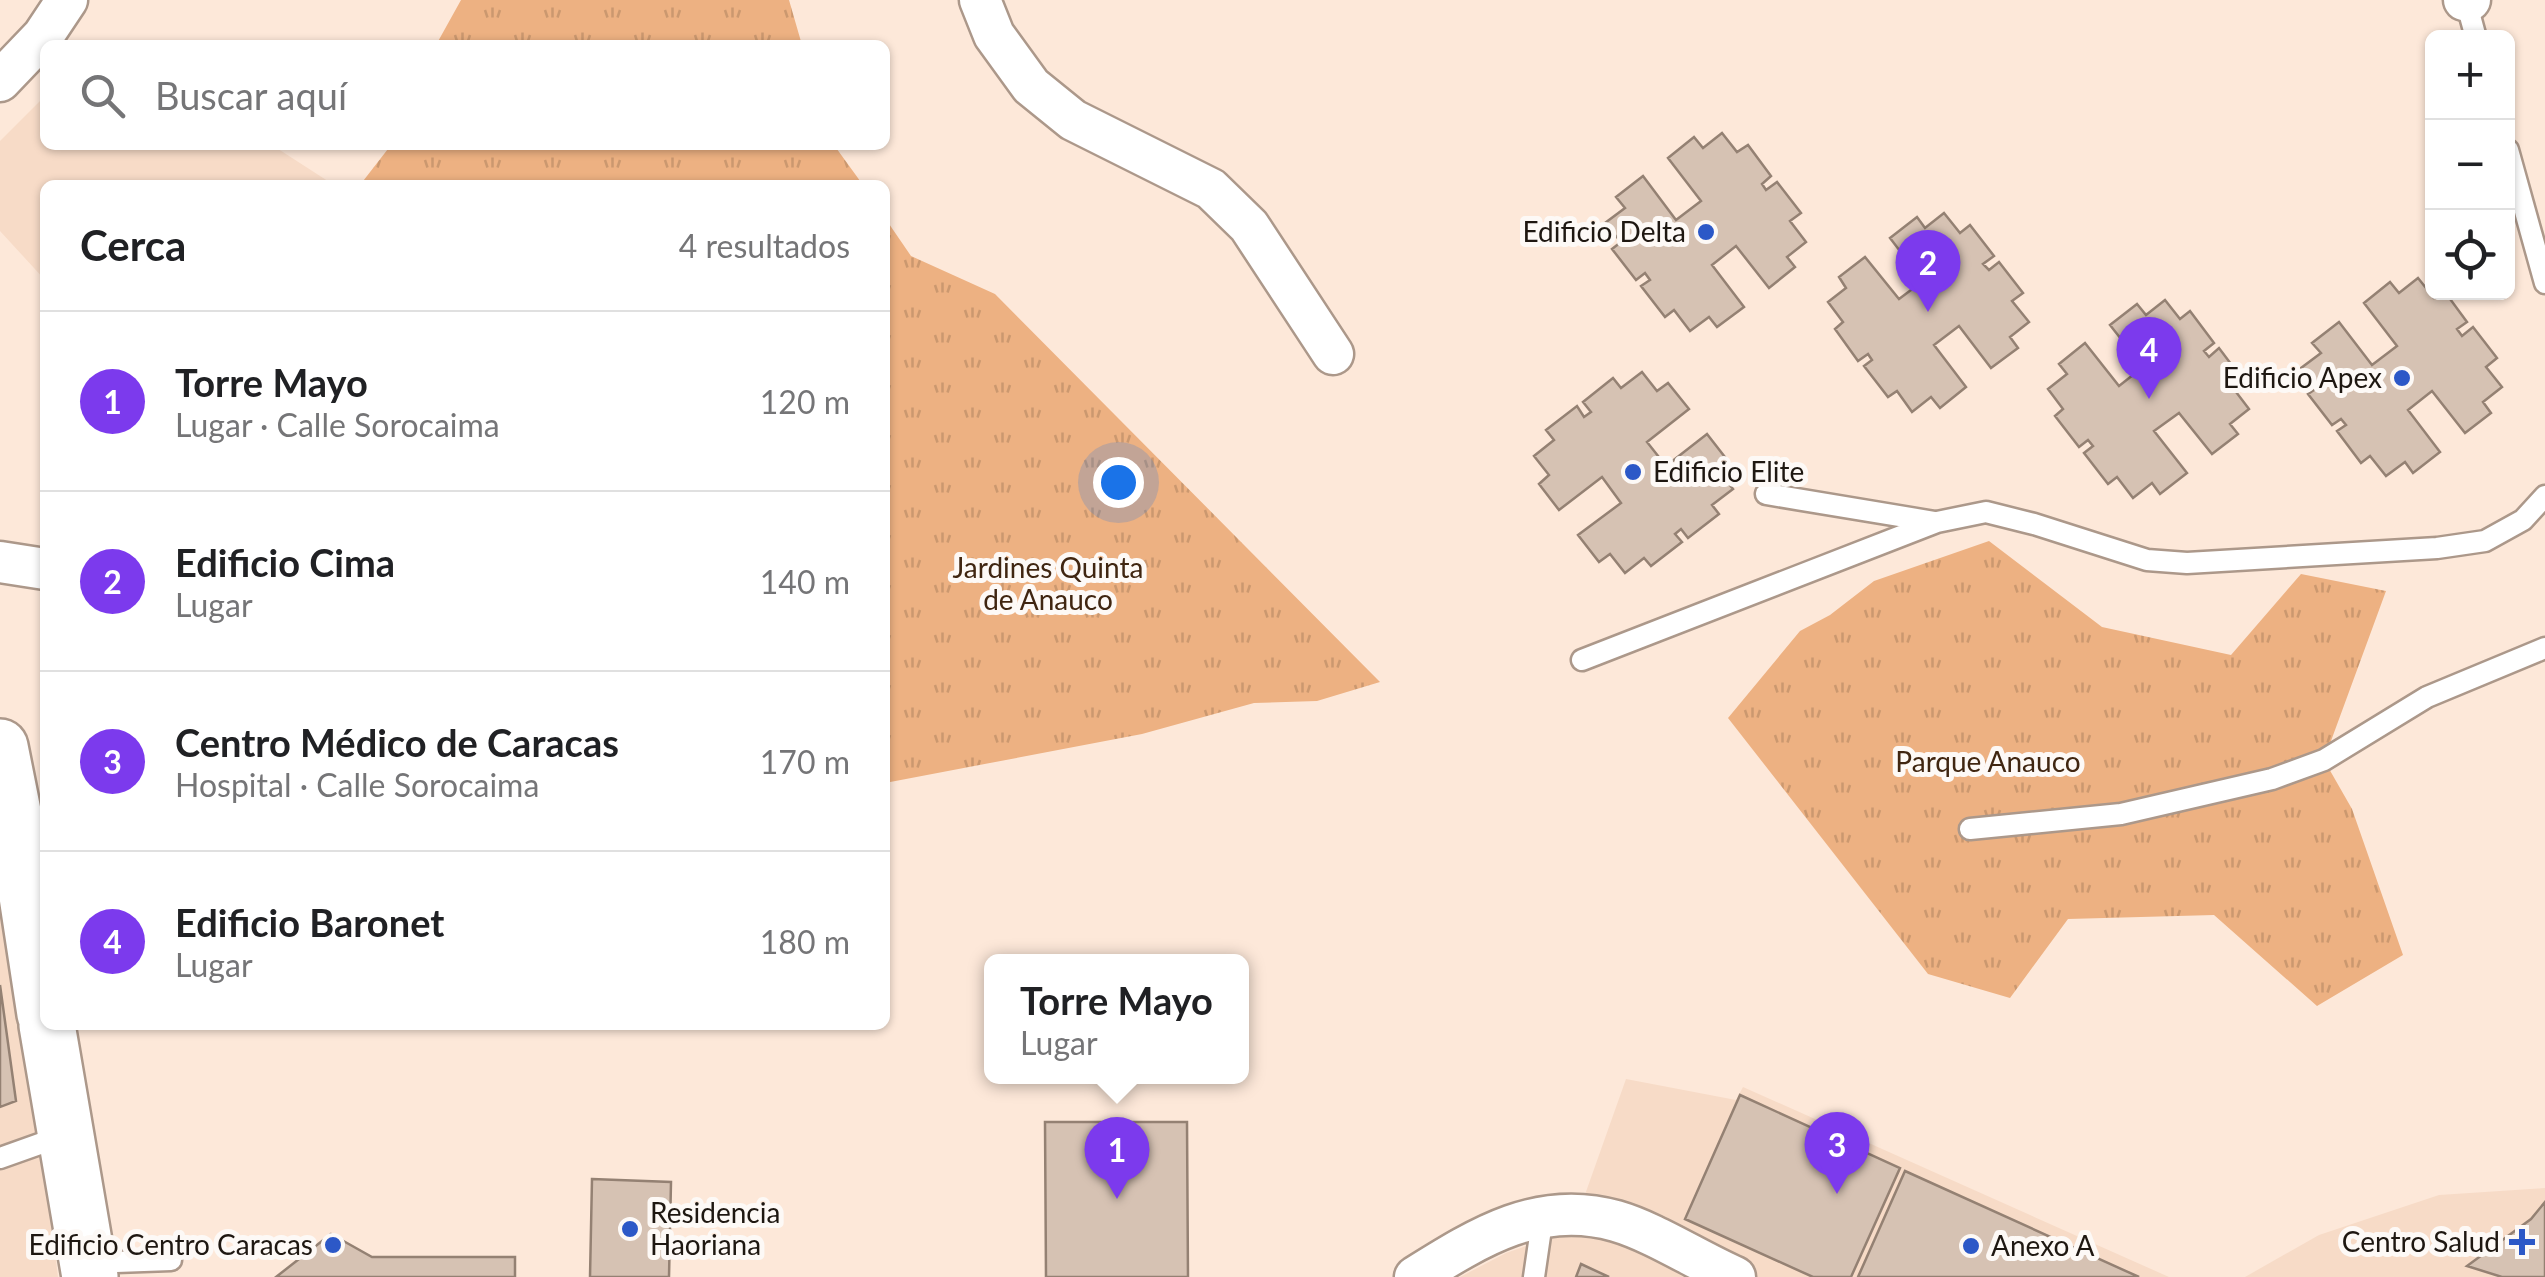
<!DOCTYPE html>
<html lang="es">
<head>
<meta charset="utf-8">
<style>
  body { margin:0; font-family:Lato,sans-serif; background:#f6f6f6; color:#202124 }
  .controls { position:absolute; right:30px; top:30px; display:grid; overflow:hidden; border-radius:15px; box-shadow:0 2px 8px #0004 }
  .controls button { width:90px; height:90px; display:grid; place-items:center; padding:0; border:0; border-bottom:2px solid #e0e0e0; background:#fff; color:#202124; font:50px sans-serif }
  .you { position:absolute; left:1118px; top:482px; width:35px; height:35px; margin:-25px; border:8px solid #fff; border-radius:50%; background:#1a73e8; box-shadow:0 0 0 15px #1a73e833 }
  .badge { display:grid; place-items:center; width:65px; height:65px; border-radius:50%; background:#7c3aed; color:#fff; font-size:32px; font-weight:700 }
  .pin { position:absolute; translate:-50% -82px; filter:drop-shadow(0 2px 5px #0008) }
  .pin::after { content:''; position:absolute; top:52px; width:35px; height:30px; background:inherit; clip-path:polygon(0 0,100% 0,50% 100%) }
  .popup { position:absolute; left:984px; top:954px; width:265px; height:130px; box-sizing:border-box; display:grid; place-content:center; border-radius:15px; background:#fff; filter:drop-shadow(0 2px 8px #0005); font-size:32px; white-space:nowrap; color:#757577 }
  .popup b { font-size:38px; color:#202124 }
  .popup::after { content:''; position:absolute; left:50%; top:100%; margin-left:-20px; border:20px solid transparent; border-top-color:#fff }
  .list { margin:0; padding:0; list-style:none }
  h2 { display:flex; justify-content:space-between; align-items:center; height:130px; margin:0; padding:0 40px; font-size:42px }
  h2 small { font-size:32px; font-weight:400; color:#757577 }
  .list li { display:grid; grid-template-columns:65px 1fr auto; gap:30px; align-items:center; box-sizing:border-box; height:180px; padding:0 40px; border-top:2px solid #e0e0e0 }
  .list b { display:block; font-size:38px; white-space:nowrap }
  .list p { margin:0; font-size:32px; white-space:nowrap; color:#757577 }
  .list em { font-size:32px; font-style:normal; color:#757577 }
  .icon { flex:none; width:55px; height:55px; fill:none; stroke:currentColor; stroke-width:2; stroke-linecap:round; stroke-linejoin:round }
  .map { position:relative; flex:none; width:2545px; height:1277px; overflow:hidden }
  .search { position:absolute; background:#fff; box-shadow:0 2px 8px #0004; left:40px; top:40px; width:850px; height:110px; display:flex; align-items:center; gap:25px; box-sizing:border-box; padding:0 35px; border-radius:15px; color:#757577; font-size:38px }
  .panel { position:absolute; background:#fff; box-shadow:0 2px 8px #0004; left:40px; top:180px; width:850px; height:850px; border-radius:15px }
  .map>svg:first-child { display:block }
  .built { fill:#f7dbc7 }
  .park { fill:url(#park-tufts) }
  .building { fill:#d6c2b3; stroke:#948173; stroke-width:2.5 }
  .lines { fill:none; stroke-linecap:round; stroke-linejoin:round }
  .lane-casing { stroke:#ac988a; stroke-width:25 }
  .street-casing { stroke:#ac988a; stroke-width:45 }
  .secondary-casing { stroke:#ac988a; stroke-width:60 }
  .lane { stroke:#fff; stroke-width:20 }
  .street { stroke:#fff; stroke-width:40 }
  .secondary { stroke:#fff; stroke-width:55 }
  .poi-dot { fill:#2c58c7; stroke:#fdf9f6; stroke-width:4 }
  .labels { text-anchor:middle; stroke-width:10; stroke-linejoin:round; paint-order:stroke }
  .poi-label { font-size:28px; fill:#1e1711; stroke:#fdf9f6; text-anchor:end }
  .park-label { font-size:28px; fill:#402611; stroke:#fdf9f6 }
</style>
</head>
<body>
<div class="map">
<svg width="2545" height="1277" viewBox="0 0 2545 1277">
  <defs>
    <pattern id="park-tufts" width="24" height="20" patternUnits="userSpaceOnUse" patternTransform="scale(2.5)"><rect width="24" height="20" fill="#edb182"/><path d="M3 7l-1-3M5 7V3M7 7l1-3M15 17l-1-3M17 17v-4M19 17l1-3" fill="none" stroke="#cb986f"/></pattern>
  </defs>
  <rect width="100%" height="100%" fill="#fde8d9"/>
  <path class="built" d="M45,96V145H272L334,185H45V280L0,231V141Z
    M0,852L15,931L58,1277H0Z
    M1626,1079L1736,1100L1743,1087L2169,1277H1460L1506,1253L1561,1234H1571Z
    M2545,1188V1277H2245L2319,1235L2439,1195Z"/>
  <path class="park" d="M461,0H789L802,45H436Z
    M391,145H834L863,185H360Z
    M885,218L911,256L995,294L1380,682L1317,701L1254,703L1142,734L885,783Z
    M1989,541L2102,627L2231,655L2301,574L2386,591L2324,760L2352,809L2403,955L2317,1006L2214,915L2068,919L2010,998L1928,974L1728,718L1800,631L1830,615L1874,581Z"/>
  <path class="building" d="M1722,133L1737,152L1748,145L1771,176L1762,184L1766,190L1777,182L1801,213L1790,221L1806,242L1787,257L1795,267L1769,288L1736,246L1712,265L1744,307L1717,327L1709,317L1690,331L1674,310L1665,317L1641,286L1650,280L1645,273L1636,280L1612,249L1621,242L1605,223L1625,208L1616,197L1643,176L1676,220L1701,201L1668,158L1694,137L1703,148Z
    M1944,213L1960,233L1970,225L1994,256L1983,264L1989,270L1999,262L2023,293L2012,301L2029,322L2010,337L2018,348L1991,368L1959,326L1934,345L1966,387L1940,408L1931,397L1912,412L1897,391L1888,397L1864,366L1872,360L1868,354L1858,361L1835,329L1843,322L1828,302L1846,288L1839,277L1865,257L1899,299L1923,281L1890,238L1917,217L1925,228Z
    M2418,278L2434,298L2445,292L2467,322L2457,329L2462,336L2473,327L2497,358L2486,367L2502,387L2483,402L2491,413L2465,433L2432,391L2408,410L2440,452L2413,473L2405,462L2386,476L2370,456L2361,463L2337,431L2346,425L2341,419L2332,425L2308,394L2317,388L2301,368L2321,353L2312,343L2339,322L2372,365L2397,346L2364,303L2390,282L2399,293Z
    M2165,300L2180,319L2190,311L2214,343L2204,351L2209,357L2219,348L2243,380L2233,388L2249,409L2230,424L2238,434L2212,454L2179,413L2154,431L2187,473L2160,494L2152,483L2133,498L2117,477L2108,484L2084,453L2093,446L2088,440L2079,447L2055,416L2063,409L2048,389L2067,374L2059,364L2085,343L2119,386L2143,367L2110,325L2137,304L2146,315Z
    M1642,372L1657,391L1668,383L1689,409L1647,442L1666,466L1707,434L1728,461L1717,469L1733,489L1712,505L1719,514L1688,538L1681,529L1675,534L1682,542L1651,566L1644,558L1625,573L1610,554L1599,562L1578,535L1621,503L1602,477L1559,510L1539,484L1549,475L1534,456L1554,440L1546,430L1577,406L1584,417L1591,412L1583,402L1613,378L1621,388Z
    M0,985L16,1101L0,1107Z
    M1740,1095L1900,1168L1851,1277H1813L1685,1219Z
    M1045,1122H1187L1188,1277H1046Z
    M1905,1171L2139,1277H1858Z
    M592,1179L671,1182L669,1277H590Z
    M2545,1202V1277H2502L2467,1266L2531,1219Z
    M331,1234L372,1257H515V1277H276Z
    M1581,1264L1609,1277H1576Z"/>
  <g class="lines">
    <g class="lane-casing">
      <path id="lane" d="M2466,1L2476,38
        M2508,150L2545,283
        M1766,494L1935,522
        M1582,660L1937,522L1986,512L2034,524L2147,560L2187,563L2437,548L2485,541L2523,520L2545,496
        M1970,829L2121,814L2272,779L2324,760L2427,697L2545,648
        M0,1158L62,1136
        M89,1263L171,1260
        M1534,1277L1543,1215"/>
    </g>
    <g class="street-casing">
      <path id="street" d="M980,0L994,35L1031,86L1073,120L1211,189L1249,226L1333,354
        M2464,0H2470
        M0,81L43,36L67,0
        M0,562L45,569
        M1415,1277C1479,1237 1539,1199 1616,1221C1654,1232 1698,1261 1735,1277"/>
    </g>
    <g class="secondary-casing">
      <path id="secondary" d="M0,747L18,837L45,1014
        M47,1025L90,1277"/>
    </g>
    <use href="#lane" class="lane"/>
    <use href="#street" class="street"/>
    <use href="#secondary" class="secondary"/>
  </g>
  <g class="poi-dot">
    <circle cx="1706" cy="232" r="10"/>
    <circle cx="2402" cy="378" r="10"/>
    <circle cx="1633" cy="472" r="10"/>
    <circle cx="630" cy="1229" r="10"/>
    <path d="M2517 1227h10v10h10v10h-10v10h-10v-10h-10v-10h10z"/>
    <circle cx="333" cy="1245" r="10"/>
    <circle cx="1971" cy="1246" r="10"/>
  </g>
  <g class="labels">
    <g class="poi-label">
      <text x="1686" y="242">Edificio Delta</text>
      <text x="2382" y="388">Edificio Apex</text>
      <text x="1653" y="482" text-anchor="start">Edificio Elite</text>
      <text x="650" y="1223" text-anchor="start">Residencia<tspan x="650" dy="32">Haoriana</tspan></text>
      <text x="2500" y="1252">Centro Salud</text>
      <text x="313" y="1255">Edificio Centro Caracas</text>
      <text x="1991" y="1256" text-anchor="start">Anexo A</text>
    </g>
    <g class="park-label">
      <text x="1048" y="578">Jardines Quinta<tspan x="1048" dy="32">de Anauco</tspan></text>
      <text x="1988" y="772">Parque Anauco</text>
    </g>
  </g>
</svg>
<div class="controls">
<button>+</button>
<button>−</button>
<button><svg class="icon" aria-label="locate" viewBox="0 0 24 24"><circle cx="12" cy="12" r="6"/><path d="M12 2v4M12 18v4M2 12h4M18 12h4"/></svg></button>
</div>
<div class="you"></div>
<div class="pin badge" style="left:1117px;top:1199px">1</div>
<div class="popup"><b>Torre Mayo</b>Lugar</div>
<div class="pin badge" style="left:1928px;top:312px">2</div>
<div class="pin badge" style="left:1837px;top:1194px">3</div>
<div class="pin badge" style="left:2149px;top:399px">4</div>
<div class="search"><svg class="icon" aria-label="search" viewBox="0 0 24 24"><circle cx="10" cy="10" r="6"/><path d="M15 15l6 6"/></svg>Buscar aquí</div>
<section class="panel">
<h2>Cerca<small>4 resultados</small></h2>
<ul class="list">
<li><span class="badge">1</span><div><b>Torre Mayo</b><p>Lugar · Calle Sorocaima</p></div><em>120 m</em></li>
<li><span class="badge">2</span><div><b>Edificio Cima</b><p>Lugar</p></div><em>140 m</em></li>
<li><span class="badge">3</span><div><b>Centro Médico de Caracas</b><p>Hospital · Calle Sorocaima</p></div><em>170 m</em></li>
<li><span class="badge">4</span><div><b>Edificio Baronet</b><p>Lugar</p></div><em>180 m</em></li>
</ul>
</section>
</div>
</body>
</html>
